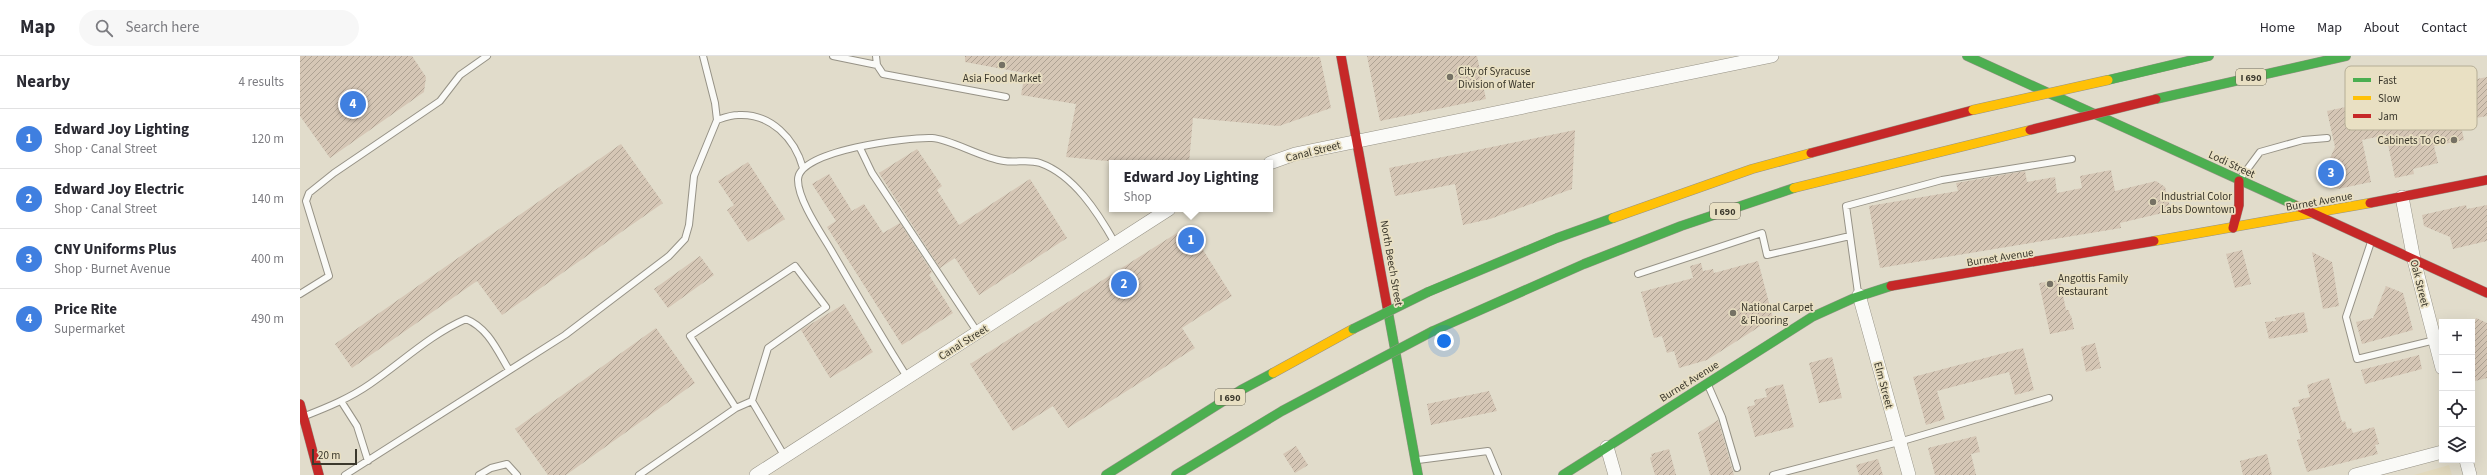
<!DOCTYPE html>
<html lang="en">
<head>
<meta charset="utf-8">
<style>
  body { margin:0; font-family:"Source Sans 3",sans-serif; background:#f7f7f7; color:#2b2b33 }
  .controls { position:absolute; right:12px; bottom:12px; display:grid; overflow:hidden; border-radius:0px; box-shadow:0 4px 16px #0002 }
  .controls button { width:36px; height:36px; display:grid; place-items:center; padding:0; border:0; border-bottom:1px solid #e1e1e2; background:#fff; color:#2b2b33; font:20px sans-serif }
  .scale { position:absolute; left:12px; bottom:10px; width:45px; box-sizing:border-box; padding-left:4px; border:2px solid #3b382c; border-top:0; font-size:11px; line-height:14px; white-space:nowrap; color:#3b382c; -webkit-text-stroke:3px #e9e0c3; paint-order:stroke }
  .you { position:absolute; left:1144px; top:285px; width:14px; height:14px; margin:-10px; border:3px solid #fff; border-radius:50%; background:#1a73e8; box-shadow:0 0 0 6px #1a73e833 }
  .badge { display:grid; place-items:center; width:26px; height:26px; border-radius:50%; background:#757164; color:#fff; font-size:13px; font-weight:700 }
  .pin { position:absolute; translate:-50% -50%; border:2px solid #fff; box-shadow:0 1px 4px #0006 }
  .popup { position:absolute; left:809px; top:104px; width:164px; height:52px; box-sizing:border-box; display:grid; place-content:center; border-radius:0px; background:#fff; filter:drop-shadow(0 1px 3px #0005); font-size:13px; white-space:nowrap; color:#7c7c81 }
  .popup b { font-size:15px; color:#2b2b33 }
  .popup::after { content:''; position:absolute; left:50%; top:100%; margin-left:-8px; border:8px solid transparent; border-top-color:#fff }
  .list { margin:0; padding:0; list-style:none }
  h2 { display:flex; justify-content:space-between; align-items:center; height:52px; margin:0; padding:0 16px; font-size:17px }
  h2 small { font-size:13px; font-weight:400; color:#7c7c81 }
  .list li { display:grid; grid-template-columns:26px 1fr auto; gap:12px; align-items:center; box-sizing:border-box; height:60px; padding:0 16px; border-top:1px solid #e1e1e2 }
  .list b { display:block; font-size:15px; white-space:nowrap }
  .list p { margin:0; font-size:13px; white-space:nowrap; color:#7c7c81 }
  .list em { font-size:13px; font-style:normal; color:#7c7c81 }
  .icon { flex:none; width:22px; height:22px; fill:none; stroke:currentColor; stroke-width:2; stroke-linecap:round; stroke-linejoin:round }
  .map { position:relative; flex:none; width:2187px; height:419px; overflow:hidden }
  header { display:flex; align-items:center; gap:24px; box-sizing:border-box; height:56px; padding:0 20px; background:#fff; border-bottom:1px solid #e1e1e2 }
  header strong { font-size:19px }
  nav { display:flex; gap:22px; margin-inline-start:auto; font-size:14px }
  .search { width:280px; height:36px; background:#f7f7f7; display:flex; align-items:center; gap:10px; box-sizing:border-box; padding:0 14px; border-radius:22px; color:#7c7c81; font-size:15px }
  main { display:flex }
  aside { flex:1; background:#fff }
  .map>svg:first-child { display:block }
  .built { fill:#e2d9bd }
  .building { fill:url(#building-hatch) }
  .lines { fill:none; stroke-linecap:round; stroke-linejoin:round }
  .lane-casing { stroke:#969286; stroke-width:8 }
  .street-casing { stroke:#969286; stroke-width:14 }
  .fast-casing { stroke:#969286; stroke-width:10 }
  .slow-casing { stroke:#969286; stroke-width:10 }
  .jam-casing { stroke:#969286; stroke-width:10 }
  .lane { stroke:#fafaf7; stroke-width:6 }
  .street { stroke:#fafaf7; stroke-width:13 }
  .fast { stroke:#4caf50; stroke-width:9 }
  .slow { stroke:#ffc107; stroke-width:9 }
  .jam { stroke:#c62828; stroke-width:9 }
  .fast-bridge-casing { stroke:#969286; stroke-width:10; stroke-linecap:butt }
  .slow-bridge-casing { stroke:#969286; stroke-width:10; stroke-linecap:butt }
  .jam-bridge-casing { stroke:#969286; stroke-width:10; stroke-linecap:butt }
  .fast-bridge { stroke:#4caf50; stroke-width:9 }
  .slow-bridge { stroke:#ffc107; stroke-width:9 }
  .jam-bridge { stroke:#c62828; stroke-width:9 }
  .poi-dot { fill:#757164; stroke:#e9e0c3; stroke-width:1.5 }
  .labels { text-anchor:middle; stroke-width:3.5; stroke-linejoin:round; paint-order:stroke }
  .shield { fill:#e9e0c3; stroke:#6f6a59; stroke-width:1 }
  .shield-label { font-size:10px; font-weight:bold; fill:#3b382c }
  .poi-label { font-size:11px; fill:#3b382c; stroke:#e9e0c3; text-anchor:start }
  .street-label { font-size:11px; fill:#3b382c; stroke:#e9e0c3 }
  .key { fill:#e9e0c3; stroke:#b5ae96; stroke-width:1 }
  .key-label { font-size:11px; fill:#3b382c }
</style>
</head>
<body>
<header>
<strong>Map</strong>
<div class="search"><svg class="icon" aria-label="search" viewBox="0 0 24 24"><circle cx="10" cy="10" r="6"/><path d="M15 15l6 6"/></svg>Search here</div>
<nav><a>Home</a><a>Map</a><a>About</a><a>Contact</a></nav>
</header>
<main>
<aside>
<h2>Nearby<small>4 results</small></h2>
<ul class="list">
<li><span class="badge" style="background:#3f7fe0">1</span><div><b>Edward Joy Lighting</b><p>Shop · Canal Street</p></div><em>120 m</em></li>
<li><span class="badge" style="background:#3f7fe0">2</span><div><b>Edward Joy Electric</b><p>Shop · Canal Street</p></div><em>140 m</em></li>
<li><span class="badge" style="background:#3f7fe0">3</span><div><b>CNY Uniforms Plus</b><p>Shop · Burnet Avenue</p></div><em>400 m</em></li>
<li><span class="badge" style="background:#3f7fe0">4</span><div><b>Price Rite</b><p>Supermarket</p></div><em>490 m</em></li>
</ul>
</aside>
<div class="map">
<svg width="2187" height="419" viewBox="0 0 2187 419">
  <defs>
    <pattern id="building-hatch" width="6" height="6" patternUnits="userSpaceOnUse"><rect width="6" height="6" fill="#d5c6b5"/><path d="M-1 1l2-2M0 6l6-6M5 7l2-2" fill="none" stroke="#aea293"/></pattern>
  </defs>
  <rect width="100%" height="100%" fill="#e1dccb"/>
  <path class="built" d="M2149,409L2152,419H2114Z"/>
  <path class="building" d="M0,0H112L126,21L124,36L30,102L0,60Z
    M665,0L1020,1L1031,52L979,70L893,62L889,107H828L766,101L776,48L721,39L725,17L665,6Z
    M1067,0H1177L1186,43L1080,65Z
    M2187,21V60L2160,65L2164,84L2134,90L2138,107L2113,113L2114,118L2095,122L2086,79L2062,84L2071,126L2038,133L2020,125L2035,91L2027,55L2055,49L2056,54L2098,45L2097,39Z
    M1275,74L1272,133L1190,163L1163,169L1155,128L1095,140L1089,112Z
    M321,88L363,147L202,259L177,225L52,312L35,288Z
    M617,93L642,130L637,134L659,169L730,123L767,182L679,239L655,202L640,212L579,117Z
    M448,106L485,163L448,186L427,154L434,149L418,125Z
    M1811,114L1815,135L1856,125L1865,131L1871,155L1820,167L1821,172L1580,212L1569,150L1658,135L1656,127L1725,115L1727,126L1755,121L1757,137L1782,132L1780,120Z
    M529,118L552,155L564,148L583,177L600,167L632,216L629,219L653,257L602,289L527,171L536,165L512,128Z
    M2166,149L2167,153L2187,149V185L2153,193L2150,181L2124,170L2122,159Z
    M888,170L932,240L882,272L895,292L768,372L753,350L713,375L670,308Z
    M1942,194L1951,228L1935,232L1926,198Z
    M2012,196L2032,206L2039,250L2023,253Z
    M400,200L414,219L368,252L354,233Z
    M1458,205L1473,262L1407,304L1379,312L1374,295L1367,297L1362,280L1354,282L1341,236L1393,222L1390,210L1401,207L1403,215L1413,213L1414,217Z
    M1760,224L1766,254H1769L1770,260L1771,259L1774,273L1750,278L1739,227Z
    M2086,230L2103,237L2113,274L2062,288L2056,266L2073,262Z
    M544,248L573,296L530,322L501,274Z
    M2004,256L2008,276L1969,283L1965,266L1976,265L1975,262Z
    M2176,262L2187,267V322L2175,325L2172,315V263L2175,265Z
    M356,272L395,327L266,419H248L215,373Z
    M1795,287L1801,312L1786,316L1781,291Z
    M1723,292L1734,334L1715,339L1709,316L1637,335L1645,363L1626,369L1613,321Z
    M2119,299L2122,313L2065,328L2061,314Z
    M1532,301L1542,342L1519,347L1509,307Z
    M2029,322L2042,366L2045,365L2047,373L2051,372L2053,377L2074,371L2079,388L2075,389L2078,398L2007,416L1997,384L2001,383L1992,352L2000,350L1998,344L2010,341L2007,329Z
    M1483,328L1494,371L1455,381L1447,351L1455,349L1454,344L1467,341L1465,333Z
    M1189,335L1197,355L1131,369L1127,348Z
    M1418,364L1421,374L1434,419H1410L1398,377Z
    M1676,380L1680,396L1671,398L1676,419H1635L1628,392Z
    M996,390L1008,409L995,417L983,398Z
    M1369,393L1376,419H1355L1350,402L1352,401L1351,398Z
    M1967,398L1972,419H1943L1940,405Z
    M1578,403L1583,419H1559L1556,409Z"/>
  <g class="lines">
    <g class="lane-casing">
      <path id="lane" d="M533,0L577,9
        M576,0L577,9L583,18L706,41
        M417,64C423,62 431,59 438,59C471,57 495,83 503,112
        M560,92L572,117L678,277
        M1940,123L1960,96L2003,84L2027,82
        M2071,186L2046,261L2057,303L2135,284
        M1338,218L1462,177L1467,199L1550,180
        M1558,237L1546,150L1642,124L1772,103
        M0,238L29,220L6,145L9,137L34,117L140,45L160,19L187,0
        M607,321C581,280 556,237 531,194C521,177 498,144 498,124C497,94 609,81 632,82C651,83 681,102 704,105C716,107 728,103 740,107C774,119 798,157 815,187
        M1408,329L1422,361L1437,412
        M41,345L57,370L68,405
        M436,352L390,280L495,210L526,251L468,292L452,345
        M5,360C28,351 50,342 70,328C102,306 131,278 166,263C188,272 197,294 209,314
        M1118,404L1188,395L1198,419
        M45,419L265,279L369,200L385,183L389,169L394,120L417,64L415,47L403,0
        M179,419L191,412L207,408L217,419
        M339,419L436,352L452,345L485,401
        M1473,419L1599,386L1749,342"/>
    </g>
    <g class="street-casing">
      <path id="street" d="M970,107L995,98L1472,0
        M2102,141L2114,204L2142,312
        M1559,239L1609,419
        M1307,391L1315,419
        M2166,404L2170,419
        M456,419L869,153
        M2055,419L2142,396"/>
    </g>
    <g class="fast-casing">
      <path id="fast" d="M1667,0L1997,150
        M1808,24L1909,0
        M1856,43L2046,0
        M1128,236L1257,182L1313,162
        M1087,250L1118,419
        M1133,275L1284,208L1381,170L1494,132
        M806,419L941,334L973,317
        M876,419L982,355L1061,313
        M1263,419L1512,261L1554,242L1591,230"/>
    </g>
    <g class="slow-casing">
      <path id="slow" d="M1494,132L1730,74
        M1313,162L1452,113L1511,97
        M1854,185L2070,147
        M973,317L1053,273"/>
    </g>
    <g class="jam-casing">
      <path id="jam" d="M1041,0L1087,250
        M1511,97L1673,54
        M2070,147L2187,124
        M1997,150L2187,237
        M1933,172L1939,149V125
        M1591,230L1854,185
        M0,348L19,419"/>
    </g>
    <use href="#lane" class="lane"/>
    <use href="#street" class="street"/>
    <use href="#fast" class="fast"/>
    <use href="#slow" class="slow"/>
    <use href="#jam" class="jam"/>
    <g class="fast-bridge-casing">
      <path id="fast-bridge" d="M1053,273L1128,236
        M1061,313L1133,275"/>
    </g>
    <g class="slow-bridge-casing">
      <path id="slow-bridge" d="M1673,54L1808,24"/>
    </g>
    <g class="jam-bridge-casing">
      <path id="jam-bridge" d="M1730,74L1856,43"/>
    </g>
    <use href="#fast-bridge" class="fast-bridge"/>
    <use href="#slow-bridge" class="slow-bridge"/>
    <use href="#jam-bridge" class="jam-bridge"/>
  </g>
  <g class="poi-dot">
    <circle cx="702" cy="9" r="4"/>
    <circle cx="1150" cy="21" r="4"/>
    <circle cx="2154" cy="84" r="4"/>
    <circle cx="1853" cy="146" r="4"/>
    <circle cx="1750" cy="228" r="4"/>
    <circle cx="1433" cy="257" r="4"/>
  </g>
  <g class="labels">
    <g class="shield">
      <rect x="1936" y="13" width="30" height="16" rx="3"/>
      <rect x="1410" y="147" width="30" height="16" rx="3"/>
      <rect x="915" y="333" width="30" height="16" rx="3"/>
    </g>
    <g class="shield-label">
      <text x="1951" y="25">I 690</text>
      <text x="1425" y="159">I 690</text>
      <text x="930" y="345">I 690</text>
    </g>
    <g class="poi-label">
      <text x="1158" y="19">City of Syracuse<tspan x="1158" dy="13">Division of Water</tspan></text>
      <text x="702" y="26" text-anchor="middle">Asia Food Market</text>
      <text x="2146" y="88" text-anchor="end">Cabinets To Go</text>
      <text x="1861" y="144">Industrial Color<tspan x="1861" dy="13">Labs Downtown</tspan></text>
      <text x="1758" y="226">Angottis Family<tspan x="1758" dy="13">Restaurant</tspan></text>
      <text x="1441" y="255">National Carpet<tspan x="1441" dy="13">&amp; Flooring</tspan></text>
    </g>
    <g class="street-label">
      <text transform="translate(1013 95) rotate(-14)" y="4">Canal Street</text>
      <text transform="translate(1932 108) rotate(25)" y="4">Lodi Street</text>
      <text transform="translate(2019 145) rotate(-10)" y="4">Burnet Avenue</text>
      <text transform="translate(1700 201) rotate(-9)" y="4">Burnet Avenue</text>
      <text transform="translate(1092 207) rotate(80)" y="4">North Beech Street</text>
      <text transform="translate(2120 227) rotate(76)" y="4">Oak Street</text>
      <text transform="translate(663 286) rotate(-32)" y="4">Canal Street</text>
      <text transform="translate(1389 325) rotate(-32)" y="4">Burnet Avenue</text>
      <text transform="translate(1584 329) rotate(75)" y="4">Elm Street</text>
    </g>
  </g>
  <rect x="2045" y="10" width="132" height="64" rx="6" class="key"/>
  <rect x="2053" y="22" width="18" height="4" fill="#4caf50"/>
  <rect x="2053" y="40" width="18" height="4" fill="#ffc107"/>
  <rect x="2053" y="58" width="18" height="4" fill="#c62828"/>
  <g class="key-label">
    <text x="2078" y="28">Fast</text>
    <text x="2078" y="46">Slow</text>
    <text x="2078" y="64">Jam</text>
  </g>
</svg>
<div class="controls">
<button>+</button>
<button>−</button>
<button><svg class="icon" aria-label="locate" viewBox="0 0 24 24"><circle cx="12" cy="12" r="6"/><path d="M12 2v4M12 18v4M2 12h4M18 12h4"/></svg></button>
<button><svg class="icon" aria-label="layers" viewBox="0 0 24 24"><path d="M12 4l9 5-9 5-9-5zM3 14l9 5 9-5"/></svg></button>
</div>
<div class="scale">20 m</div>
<div class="you"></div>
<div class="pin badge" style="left:891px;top:184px;background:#3f7fe0">1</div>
<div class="popup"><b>Edward Joy Lighting</b>Shop</div>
<div class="pin badge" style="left:824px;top:228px;background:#3f7fe0">2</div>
<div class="pin badge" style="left:2031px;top:117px;background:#3f7fe0">3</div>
<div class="pin badge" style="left:53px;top:48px;background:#3f7fe0">4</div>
</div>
</main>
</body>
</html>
